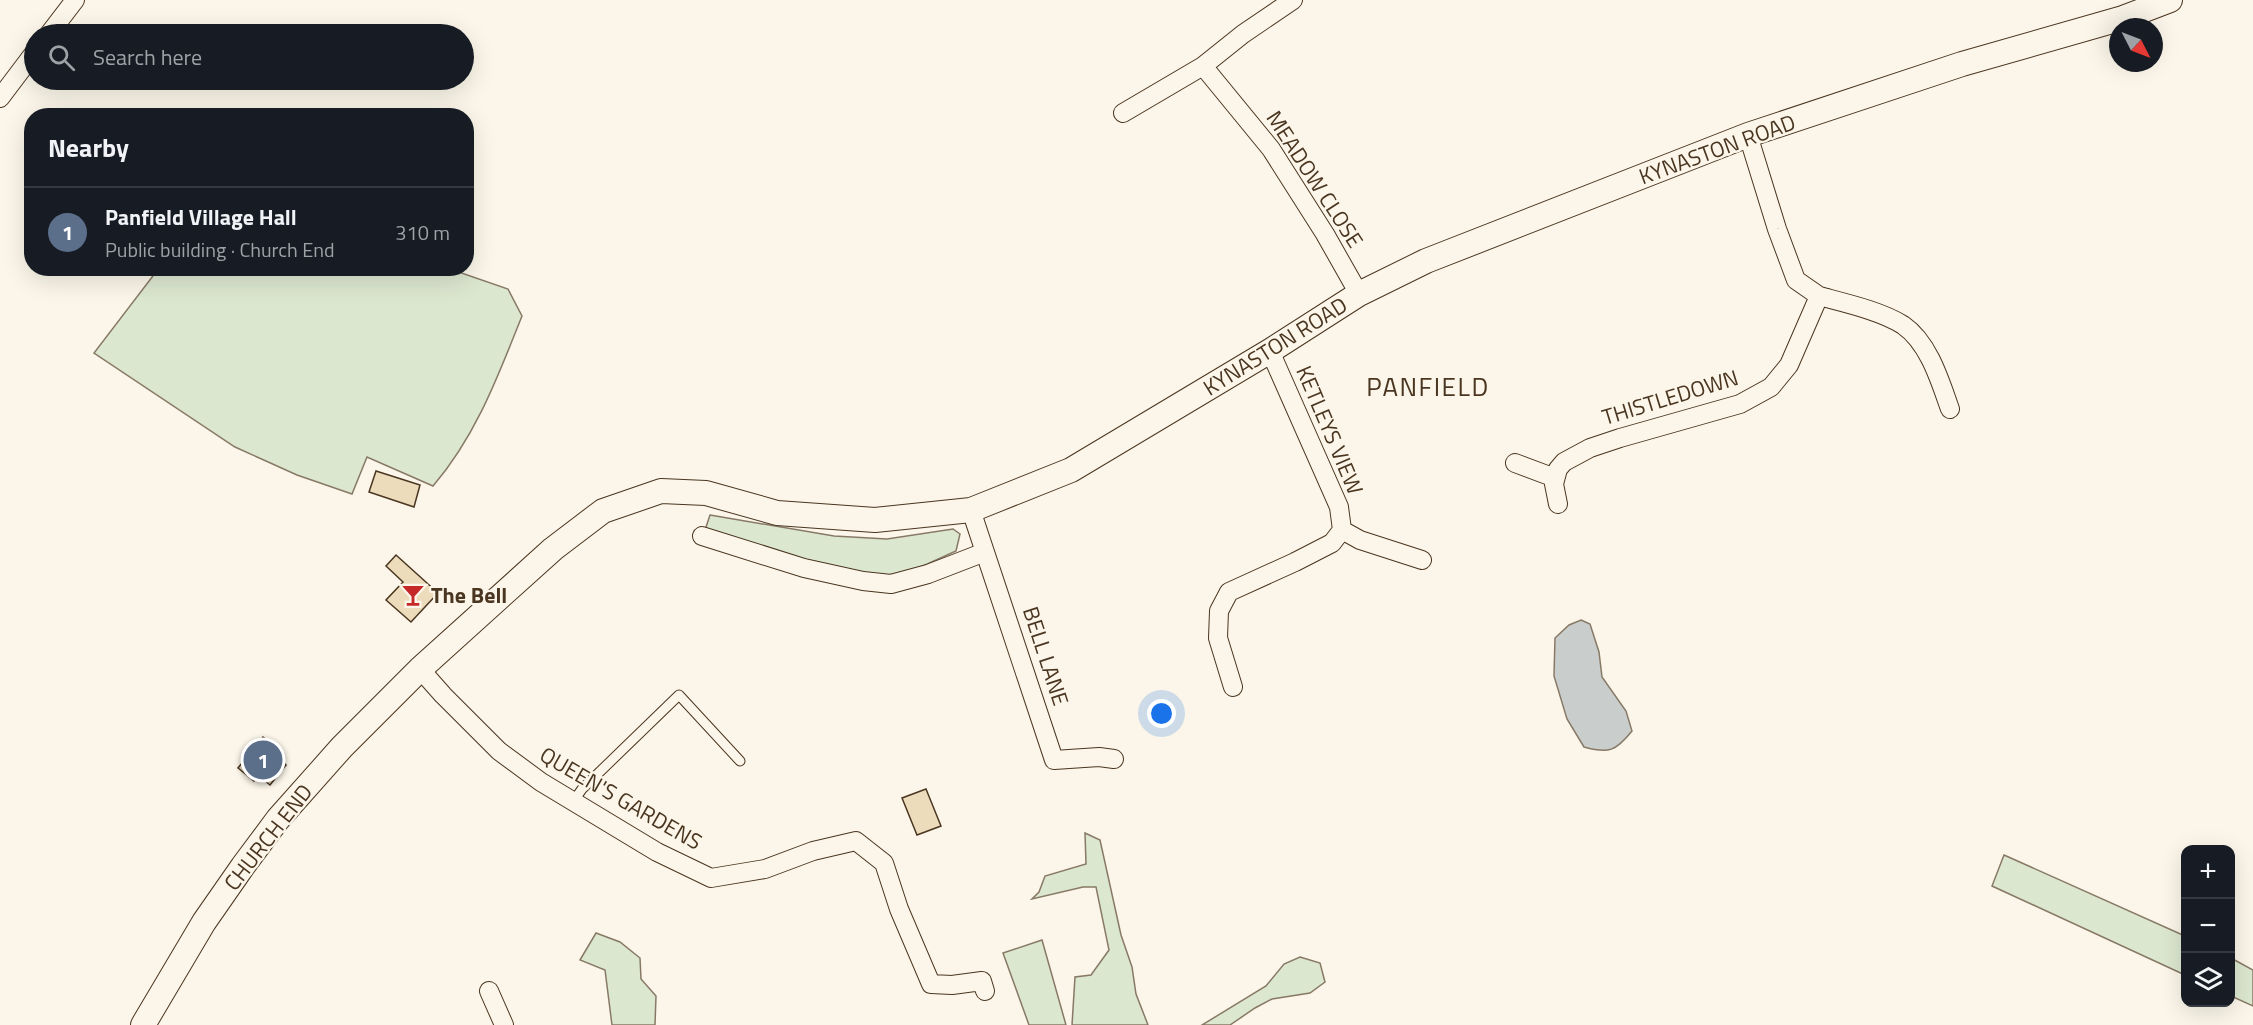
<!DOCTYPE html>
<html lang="en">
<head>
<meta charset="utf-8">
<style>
  body { margin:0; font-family:"Titillium Web",sans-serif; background:#20242c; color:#f1f3f6 }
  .controls { position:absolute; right:18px; bottom:18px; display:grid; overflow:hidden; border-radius:12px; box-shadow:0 6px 24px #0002 }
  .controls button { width:54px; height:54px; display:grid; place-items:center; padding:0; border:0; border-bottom:2px solid #363941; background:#171b24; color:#f1f3f6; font:30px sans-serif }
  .compass { position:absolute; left:2109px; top:18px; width:54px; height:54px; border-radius:50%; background:#171b24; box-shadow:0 6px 24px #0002; rotate:132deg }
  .you { position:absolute; left:1162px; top:714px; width:21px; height:21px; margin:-15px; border:4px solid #fff; border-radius:50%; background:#1a73e8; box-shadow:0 0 0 9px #1a73e833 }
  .badge { display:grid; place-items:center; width:39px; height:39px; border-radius:50%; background:#0b8043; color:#fff; font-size:20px; font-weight:700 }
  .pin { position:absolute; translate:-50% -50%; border:3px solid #fff; box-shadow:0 2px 6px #0006 }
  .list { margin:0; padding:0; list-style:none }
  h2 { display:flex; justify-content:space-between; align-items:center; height:78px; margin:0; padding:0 24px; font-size:26px }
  h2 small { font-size:20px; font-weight:400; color:#9ea1a6 }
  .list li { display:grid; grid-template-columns:39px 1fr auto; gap:18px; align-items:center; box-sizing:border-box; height:90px; padding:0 24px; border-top:2px solid #363941 }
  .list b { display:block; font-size:22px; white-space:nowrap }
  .list p { margin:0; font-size:20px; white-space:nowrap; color:#9ea1a6 }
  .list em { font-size:20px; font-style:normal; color:#9ea1a6 }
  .icon { flex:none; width:33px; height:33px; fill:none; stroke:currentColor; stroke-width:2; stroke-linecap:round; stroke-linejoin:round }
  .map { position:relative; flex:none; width:2253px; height:1025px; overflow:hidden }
  .search { position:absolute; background:#171b24; box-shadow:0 6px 24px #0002; left:24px; top:24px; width:450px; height:66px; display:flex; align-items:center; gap:15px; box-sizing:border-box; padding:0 21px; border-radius:33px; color:#9ea1a6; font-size:22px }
  .panel { position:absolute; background:#171b24; box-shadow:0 6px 24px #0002; left:24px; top:108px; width:450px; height:168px; border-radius:24px }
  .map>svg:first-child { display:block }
  .green { fill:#dce7d0; stroke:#887966; stroke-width:1.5 }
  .water { fill:#c9cecd; stroke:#887966; stroke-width:1.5 }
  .building { fill:#ecdcbc; stroke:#4a3520; stroke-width:1.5 }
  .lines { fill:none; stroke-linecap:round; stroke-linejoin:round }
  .lane-casing { stroke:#4a3520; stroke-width:11 }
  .street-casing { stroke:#4a3520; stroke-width:20 }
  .secondary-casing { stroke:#4a3520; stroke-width:26 }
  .lane { stroke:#fbf6e9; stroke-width:9 }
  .street { stroke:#fbf6e9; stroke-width:18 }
  .secondary { stroke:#fbf6e9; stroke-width:24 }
  .labels { text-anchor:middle; stroke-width:4.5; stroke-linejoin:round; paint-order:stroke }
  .street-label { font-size:22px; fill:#4a3520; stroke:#fbf6e9 }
  .poi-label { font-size:22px; font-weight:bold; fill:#4a3520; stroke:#fbf6e9; text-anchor:start }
  .quarter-label { font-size:26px; letter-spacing:1.5px; fill:#4a3520; stroke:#fbf6e9 }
</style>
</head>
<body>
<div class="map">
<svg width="2253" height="1025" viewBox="0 0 2253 1025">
  <rect width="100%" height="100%" fill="#fbf6e9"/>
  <path class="green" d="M159,268L450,269L508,289L522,316C498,376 476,436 433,486L367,457L352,494L297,475L235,447L94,353Z
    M710,515L834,536L887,539L953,529L960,534L956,551L892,580L866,577L704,533Z
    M1085,833L1100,840L1121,935L1132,967L1136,994L1148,1025H1072L1075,977L1091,975L1109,950L1096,887H1083L1032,899L1039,892L1045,876L1086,864Z
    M2004,855L2185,936V975L1992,886Z
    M596,933L620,942L640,958L641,979L656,996L655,1025H612L605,970L580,960Z
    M1042,940L1066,1025H1029L1003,953Z
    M1300,957L1320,963L1325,982L1310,993L1272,999L1255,1008L1230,1025H1202L1266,986L1284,964Z
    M2231,958L2253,970V1006L2231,996Z"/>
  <path class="water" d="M1581,620L1590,624L1599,652L1602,677L1626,711L1632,731C1616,751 1609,754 1584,747L1567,719L1554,676L1555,638L1569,625Z"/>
  <path class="building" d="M376,471L420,485L414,507L369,492Z
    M396,555L438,593L411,622L386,600L403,582L386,566Z
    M263,737L280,751L276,756L286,765L270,785L259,776L254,781L238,768Z
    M926,789L941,826L917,835L902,798Z"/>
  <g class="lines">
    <g class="lane-casing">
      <path id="lane" d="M573,802L582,789L679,695L740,761"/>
    </g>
    <g class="street-casing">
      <path id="street" d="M49,34L75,0
        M1203,66L1243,34L1293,0
        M0,98L34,53
        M1123,113L1203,66L1271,149L1325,234L1359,294
        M1748,135L1777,229L1796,280L1819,296
        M1270,351L1339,507L1342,530
        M1515,463L1555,478
        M1558,504L1554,484L1558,469L1564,462L1590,448L1620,438L1740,404L1771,387L1789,365L1819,296C1845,303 1881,311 1903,325C1929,343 1940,381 1950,409
        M971,510L1054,760L1099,757L1114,759
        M702,536L804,568L863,581L891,584L928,574L985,552
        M420,669L443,695L499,751L541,782L657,852L711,878L765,869L813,851L856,841L884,863L899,909L931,984L952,985L982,981L985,991
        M1233,687L1218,638L1219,611L1229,592L1295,562L1332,543L1342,530L1360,540L1422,560
        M489,991L504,1025"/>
    </g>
    <g class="secondary-casing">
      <path id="secondary" d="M143,1025L204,922L243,866L278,819L342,747L420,669L553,549L603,511L661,491L706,493L777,513L875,520L971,510L1071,470L1270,351L1359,294L1426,261L1748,135L1962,64L2123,18L2170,0"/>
    </g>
    <use href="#lane" class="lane"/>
    <use href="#street" class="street"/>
    <use href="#secondary" class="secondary"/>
  </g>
  <defs>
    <g id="bar-bare" transform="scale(1.8)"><path d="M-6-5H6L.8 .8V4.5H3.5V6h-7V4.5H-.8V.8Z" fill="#c62828" stroke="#fbf6e9" stroke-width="2.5" paint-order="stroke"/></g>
  </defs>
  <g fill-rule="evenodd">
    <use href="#bar-bare" x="413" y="595"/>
  </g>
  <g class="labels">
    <g class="street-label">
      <text transform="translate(1717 149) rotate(-20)" y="8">KYNASTON ROAD</text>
      <text transform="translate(1315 179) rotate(57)" y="8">MEADOW CLOSE</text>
      <text transform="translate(1275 346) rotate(-32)" y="8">KYNASTON ROAD</text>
      <text transform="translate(1670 397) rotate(-17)" y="8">THISTLEDOWN</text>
      <text transform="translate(1330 430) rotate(67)" y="8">KETLEYS VIEW</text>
      <text transform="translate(1046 656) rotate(72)" y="8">BELL LANE</text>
      <text transform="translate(621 798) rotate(30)" y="8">QUEEN'S GARDENS</text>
      <text transform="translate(268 837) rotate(-52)" y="8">CHURCH END</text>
    </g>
    <g class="poi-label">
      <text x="431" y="603">The Bell</text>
    </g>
    <g class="quarter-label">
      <text x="1428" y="396">PANFIELD</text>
    </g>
  </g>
</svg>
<div class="controls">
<button>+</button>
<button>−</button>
<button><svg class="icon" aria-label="layers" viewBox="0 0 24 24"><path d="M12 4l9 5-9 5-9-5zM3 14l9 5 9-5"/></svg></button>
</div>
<svg class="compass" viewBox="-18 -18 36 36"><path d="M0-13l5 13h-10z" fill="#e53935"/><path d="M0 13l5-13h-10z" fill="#9ea1a6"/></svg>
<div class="you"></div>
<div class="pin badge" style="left:263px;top:760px;background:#5c6f8a">1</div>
<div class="search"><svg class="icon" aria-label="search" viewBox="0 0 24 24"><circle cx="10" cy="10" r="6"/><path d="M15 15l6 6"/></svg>Search here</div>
<section class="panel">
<h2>Nearby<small></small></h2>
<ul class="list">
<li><span class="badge" style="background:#5c6f8a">1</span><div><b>Panfield Village Hall</b><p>Public building · Church End</p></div><em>310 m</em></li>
</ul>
</section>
</div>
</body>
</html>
